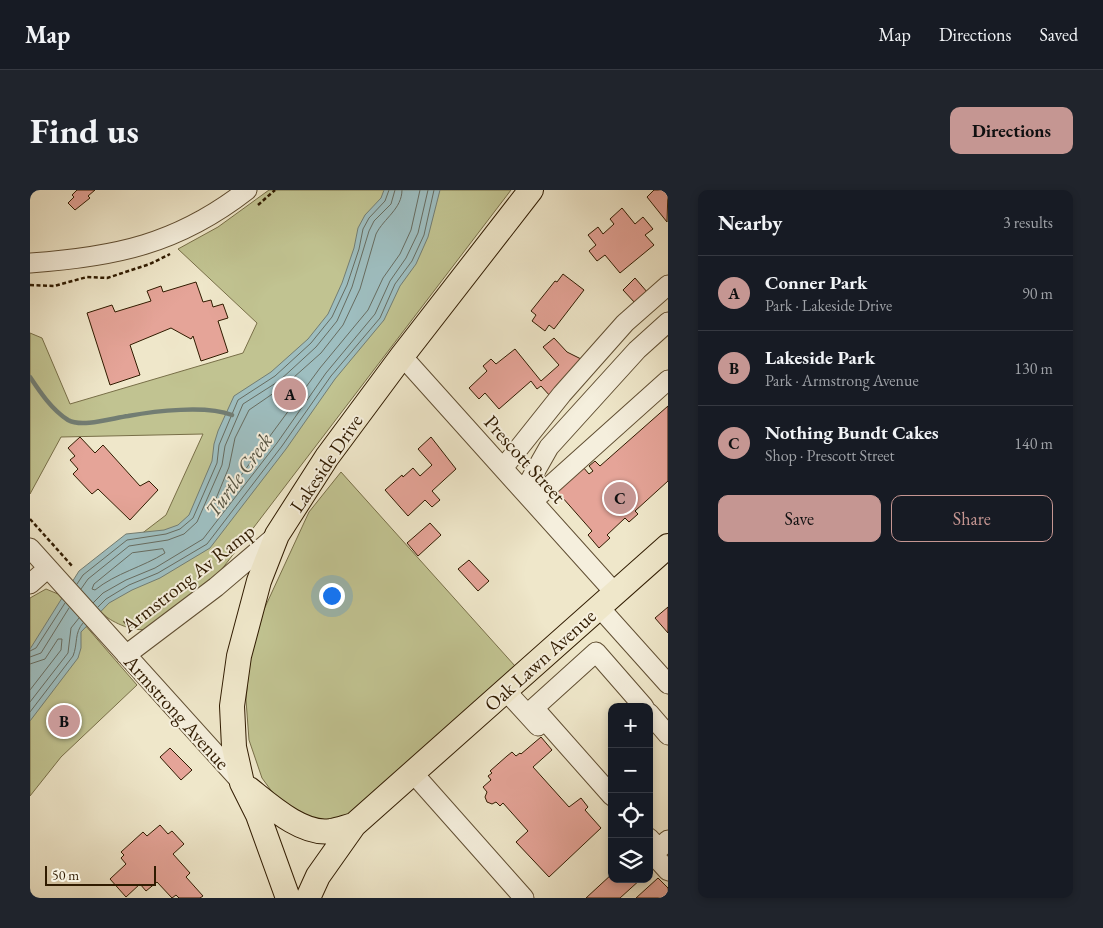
<!DOCTYPE html>
<html lang="en">
<head>
<meta charset="utf-8">
<style>
  body { margin:0; font-family:"EB Garamond",serif; background:#20242c; color:#f1f3f6 }
  .controls { position:absolute; right:15px; bottom:15px; display:grid; overflow:hidden; border-radius:10px; box-shadow:0 2px 8px #0003 }
  .controls button { width:45px; height:45px; display:grid; place-items:center; padding:0; border:0; border-bottom:1px solid #363941; background:#171b24; color:#f1f3f6; font:25px sans-serif }
  .scale { position:absolute; left:15px; bottom:12px; width:111px; box-sizing:border-box; padding-left:5px; border:2px solid #301b00; border-top:0; font-size:14px; line-height:18px; white-space:nowrap; color:#301b00; -webkit-text-stroke:4px #f5efdd; paint-order:stroke }
  .you { position:absolute; left:301px; top:405px; width:18px; height:18px; margin:-12px; border:4px solid #fff; border-radius:50%; background:#1a73e8; box-shadow:0 0 0 8px #1a73e833 }
  .badge { display:grid; place-items:center; width:32px; height:32px; border-radius:50%; background:#c59692; color:#111; font-size:16px; font-weight:700 }
  .pin { position:absolute; translate:-50% -50%; border:2px solid #fff; box-shadow:0 1px 5px #0006 }
  .list { margin:0; padding:0; list-style:none }
  h2 { display:flex; justify-content:space-between; align-items:center; height:65px; margin:0; padding:0 20px; font-size:21px }
  h2 small { font-size:16px; font-weight:400; color:#9ea1a6 }
  .list li { display:grid; grid-template-columns:32px 1fr auto; gap:15px; align-items:center; box-sizing:border-box; height:75px; padding:0 20px; border-top:1px solid #363941 }
  .list b { display:block; font-size:19px; white-space:nowrap }
  .list p { margin:0; font-size:16px; white-space:nowrap; color:#9ea1a6 }
  .list em { font-size:16px; font-style:normal; color:#9ea1a6 }
  .actions { display:flex; gap:10px; padding:15px 20px }
  .actions a { flex:1; padding:11px 0; border:1px solid #c59692; border-radius:10px; text-align:center; font-size:18px; color:#c59692 }
  .actions .main { background:#c59692; color:#111 }
  .icon { flex:none; width:28px; height:28px; fill:none; stroke:currentColor; stroke-width:2; stroke-linecap:round; stroke-linejoin:round }
  .map { position:relative; flex:none; width:638px; height:708px; overflow:hidden; border-radius:10px }
  header { display:flex; align-items:center; gap:30px; box-sizing:border-box; height:70px; padding:0 25px; background:#171b24; border-bottom:1px solid #363941 }
  header strong { font-size:24px }
  nav { display:flex; gap:28px; margin-inline-start:auto; font-size:18px }
  .intro { display:flex; align-items:center; justify-content:space-between; box-sizing:border-box; height:120px; padding:0 30px }
  h1 { margin:0; font-size:35px }
  .button { padding:12px 22px; border-radius:10px; background:#c59692; color:#111; font-size:18px; font-weight:700 }
  main { display:flex; gap:30px; padding:0 30px }
  aside { flex:1; background:#171b24; border-radius:10px; box-shadow:0 2px 8px #0003 }
  .map>svg:first-child { display:block }
  .green { fill:#c1c391; stroke:#786f48 }
  .water { fill:#9ebec0; stroke:#727d73 }
  .lines { fill:none; stroke-linecap:round; stroke-linejoin:round }
  .shore { stroke:#676c60; stroke-width:1 }
  .stream { stroke:#727d73; stroke-width:4.5 }
  .building { fill:#e5a498; stroke:#301b00 }
  .minor-casing { stroke:#604e32; stroke-width:21 }
  .major-casing { stroke:#301b00; stroke-width:26 }
  .path { stroke:#301b00; stroke-width:2.5; stroke-dasharray:4 2.5; stroke-linecap:butt }
  .minor { stroke:#f5efdd; stroke-width:19 }
  .major { stroke:#efe7ca; stroke-width:24 }
  .labels { text-anchor:middle; stroke-width:4; stroke-linejoin:round; paint-order:stroke }
  .street-label { font-size:20px; fill:#301b00; stroke:#f5efdd }
  .water-label { font-size:21px; font-style:italic; fill:#565443; stroke:#f5efdd }
</style>
</head>
<body>
<header>
<strong>Map</strong>
<nav><a>Map</a><a>Directions</a><a>Saved</a></nav>
</header>
<div class="intro"><h1>Find us</h1><a class="button">Directions</a></div>
<main>
<div class="map">
<svg width="638" height="708" viewBox="0 0 638 708">
  <rect width="100%" height="100%" fill="#efe7ca"/>
  <filter id="stains"><feTurbulence type="fractalNoise" baseFrequency=".004" numOctaves="4"/><feColorMatrix values="0 0 0 0 .2 0 0 0 0 .09 0 0 0 0 .02 0 0 0 .5 -.17"/></filter>
  <radialGradient id="worn" r=".72"><stop offset=".6" stop-color="#630" stop-opacity="0"/><stop offset="1" stop-color="#630" stop-opacity=".3"/></radialGradient>
  <path class="green" d="M239,0H481L192,379C174,396 148,427 125,437C110,444 90,436 78,428C66,419 56,404 46,394L136,325L173,244L31,247L0,304V143L12,148L40,214L213,163L227,133L148,59L188,37Z
    M311,282L485,476L312,630L280,632L248,610L232,588L219,550L216,510L220,466L230,428L279,322Z
    M16,399L28,404L107,495L31,567L0,606V408Z"/>
  <path class="water" d="M354,0H410L398,47L386,74L370,96L354,130L305,189L256,259L180,358L130,388L102,400L79,413L51,442V458L48,468L0,531V459L49,381L96,344L134,340L148,335L159,325L182,271L184,254L188,241L204,206L241,182L278,149L298,124L312,93L324,58L328,38L335,25L351,8Z"/>
  <g class="lines">
    <path class="shore" d="M372,0C372,19 354,28 346,44L330,99L313,135L291,163L254,196L219,220L205,248L199,277L183,316L184,319L187,318L290,178L338,120L353,88L370,64L381,40L390,0
      M133,359L135,363C113,377 86,383 65,400L62,399L64,394L102,363Z
      M47,394L53,385L97,350L136,344L150,339L163,328L187,273L189,255L208,210L245,186L281,153L302,127L317,95L329,59L333,39L339,28L355,11L359,0
      M51,399L58,389L99,356L138,350L154,344L167,332L192,275L195,256L213,214L249,191L286,157L307,131L322,97L339,41L344,31L361,14L365,0
      M63,413L73,403L96,390L125,378L173,349L247,253L296,183L345,124L360,91L376,68L388,43L398,0
      M68,417L76,409L99,395L128,383L177,354L252,256L301,186L350,128L365,94L382,71L394,45L404,0
      M0,461L6,458L35,413
      M0,467L11,463L39,418
      M0,474L15,469L28,449H32L31,460L0,500
      M0,512L38,463L41,438L49,428
      M0,522L43,466C48,454 44,443 53,433"/>
    <path class="stream" d="M0,187C10,202 22,220 38,230C52,238 83,228 98,226C125,221 176,215 202,225"/>
  </g>
  <path class="building" d="M47,0H65L58,6L60,8L45,20L38,13L44,7L42,5Z
    M624,0H638L637,32L617,7Z
    M592,18L605,34L613,27L623,39L615,45L624,55L590,83L575,65L567,71L559,61L566,55L558,45L568,37L573,44L584,34L580,29Z
    M533,84L554,100L524,139L519,135L515,141L502,131L506,125L501,121L525,91L527,92Z
    M605,88L618,103L606,114L593,100Z
    M166,92L173,112L181,110L183,117L193,114L198,128L188,131L198,162L171,171L163,146L161,149L141,138L100,155L110,185L80,195L57,123L82,115L85,122L121,111L117,101L131,96L133,102Z
    M524,148L537,162L551,169L521,207L511,196L507,199L501,191L469,219L455,203L449,209L439,198L457,181L453,176L461,169L466,174L485,159L511,191L529,175L513,157Z
    M638,216V291L605,321L608,324L599,332L595,328L577,345L580,348L569,358L558,345L562,341L532,307L530,309L525,302L553,277L559,284L563,281L559,276L565,271L570,276Z
    M50,247L65,263L73,255L110,296L119,291L128,300L100,330L68,299L62,304L43,284L48,279L40,270L45,266L38,258Z
    M401,247L426,279L402,301L410,310L402,317L395,310L378,326L355,300L372,285L373,287L383,278L390,286L402,275L388,259Z
    M400,333L411,345L388,366L377,353Z
    M439,370L459,391L448,401L428,379Z
    M638,417V443L625,428Z
    M511,547L522,560L503,577L539,617L551,608L558,617L555,620L571,638L519,687L486,652L498,641L473,613L470,616L466,612L462,614L457,612L455,607L457,602L453,597L461,590L458,586L462,583L460,581L477,566L482,562L486,566L490,563L491,564Z
    M140,558L162,580L151,590L130,567Z
    M130,635L138,644L142,641L154,654L143,664L160,683L156,687L173,706L170,708H149L146,705L142,708L127,692L116,701L110,694L96,707L80,689L96,674L91,668L94,665L91,662L113,642L117,646Z
    M582,684V689H611L590,708H556Z
    M628,688L638,698V708H606Z"/>
  <g class="lines">
    <g class="minor-casing">
      <path id="minor" d="M0,73C85,67 148,54 217,0
        M372,166L585,403
        M473,278L532,204L595,133L638,95
        M494,301L519,257L607,160L638,132
        M503,311L638,190
        M0,358L212,593
        M0,394L18,378
        M569,417L638,494
        M96,465L186,397L247,345
        M475,500L508,536
        M619,523L638,545
        M383,583L494,708
        M582,606L504,518L566,462L614,517
        M619,648L629,659L638,650
        M619,660L638,681"/>
    </g>
    <g class="major-casing">
      <path id="major" d="M219,599C239,615 273,646 301,641C308,640 316,637 324,635
        M258,708L228,625L212,593L204,557L202,516L209,466L229,391L247,345L297,267L372,166L501,0
        M278,708L288,686L324,635L638,356"/>
    </g>
    <path class="path" d="M228,15L245,0
      M0,95L24,96L57,87L77,88L120,74L140,64
      M0,329L43,377
      M94,431L101,439"/>
    <use href="#minor" class="minor"/>
    <use href="#major" class="major"/>
  </g>
  <g class="labels">
    <g class="street-label">
      <text transform="translate(495 269) rotate(48)" y="7">Prescott Street</text>
      <text transform="translate(296 273) rotate(-56)" y="7">Lakeside Drive</text>
      <text transform="translate(158 388) rotate(-38)" y="7">Armstrong Av Ramp</text>
      <text transform="translate(510 470) rotate(-42)" y="7">Oak Lawn Avenue</text>
      <text transform="translate(147 522) rotate(48)" y="7">Armstrong Avenue</text>
    </g>
    <g class="water-label">
      <text transform="translate(209 285) rotate(-54)" y="7">Turtle Creek</text>
    </g>
  </g>
  <rect width="100%" height="100%" filter="url(#stains)"/>
  <rect width="100%" height="100%" fill="url(#worn)"/>
</svg>
<div class="controls">
<button>+</button>
<button>−</button>
<button><svg class="icon" aria-label="locate" viewBox="0 0 24 24"><circle cx="12" cy="12" r="6"/><path d="M12 2v4M12 18v4M2 12h4M18 12h4"/></svg></button>
<button><svg class="icon" aria-label="layers" viewBox="0 0 24 24"><path d="M12 4l9 5-9 5-9-5zM3 14l9 5 9-5"/></svg></button>
</div>
<div class="scale">50 m</div>
<div class="you"></div>
<div class="pin badge" style="left:260px;top:204px">A</div>
<div class="pin badge" style="left:34px;top:531px">B</div>
<div class="pin badge" style="left:590px;top:308px">C</div>
</div>
<aside>
<h2>Nearby<small>3 results</small></h2>
<ul class="list">
<li><span class="badge">A</span><div><b>Conner Park</b><p>Park · Lakeside Drive</p></div><em>90 m</em></li>
<li><span class="badge">B</span><div><b>Lakeside Park</b><p>Park · Armstrong Avenue</p></div><em>130 m</em></li>
<li><span class="badge">C</span><div><b>Nothing Bundt Cakes</b><p>Shop · Prescott Street</p></div><em>140 m</em></li>
</ul>
<div class="actions"><a class="main">Save</a><a>Share</a></div>
</aside>
</main>
</body>
</html>
